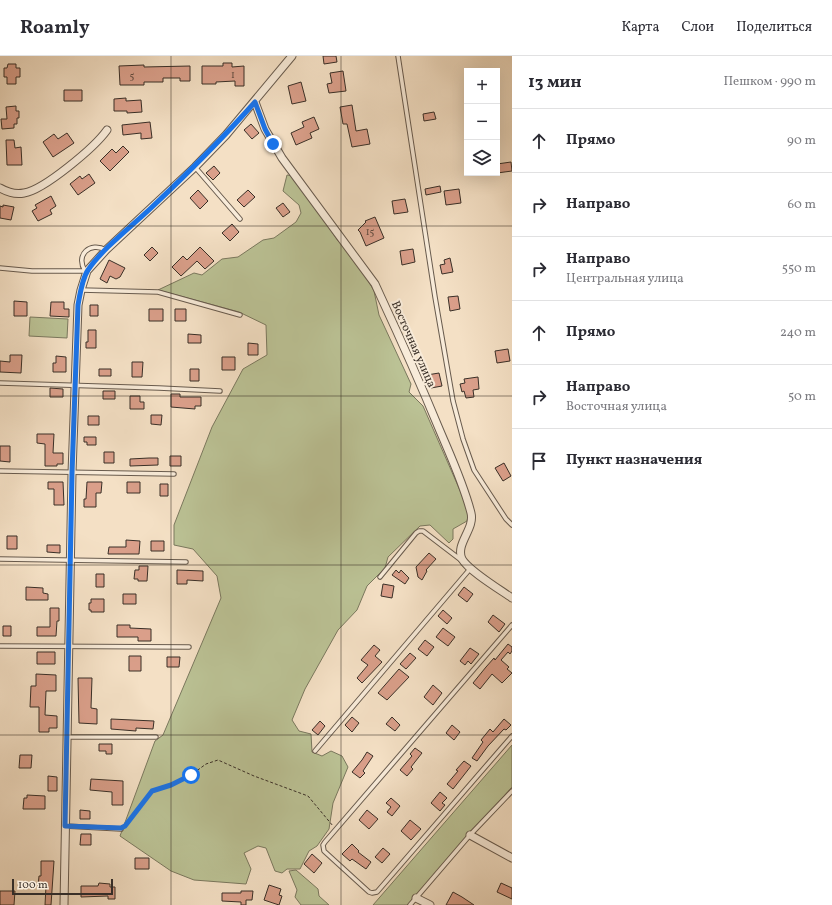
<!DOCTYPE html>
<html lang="ru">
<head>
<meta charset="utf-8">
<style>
  body { margin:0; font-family:Vollkorn,serif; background:#f7f7f7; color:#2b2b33 }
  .controls { position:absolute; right:12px; top:12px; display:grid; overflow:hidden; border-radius:0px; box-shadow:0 4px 16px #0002 }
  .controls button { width:36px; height:36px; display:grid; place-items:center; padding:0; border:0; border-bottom:1px solid #e1e1e2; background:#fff; color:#2b2b33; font:20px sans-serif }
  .scale { position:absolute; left:12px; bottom:10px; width:101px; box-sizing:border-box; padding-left:4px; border:2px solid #392f27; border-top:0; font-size:11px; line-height:14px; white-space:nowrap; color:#392f27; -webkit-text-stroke:3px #f8ebd9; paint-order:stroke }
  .stop { position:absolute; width:12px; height:12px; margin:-9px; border:3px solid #1a73e8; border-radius:50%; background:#fff }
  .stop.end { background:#1a73e8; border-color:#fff; box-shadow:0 1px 4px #0008 }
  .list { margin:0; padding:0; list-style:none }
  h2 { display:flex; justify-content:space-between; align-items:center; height:52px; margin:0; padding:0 16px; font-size:17px }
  h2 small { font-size:13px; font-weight:400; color:#7c7c81 }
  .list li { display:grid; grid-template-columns:26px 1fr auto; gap:12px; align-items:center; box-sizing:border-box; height:64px; padding:0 16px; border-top:1px solid #e1e1e2 }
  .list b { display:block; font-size:15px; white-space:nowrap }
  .list p { margin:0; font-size:13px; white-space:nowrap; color:#7c7c81 }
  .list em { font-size:13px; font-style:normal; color:#7c7c81 }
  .icon { flex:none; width:22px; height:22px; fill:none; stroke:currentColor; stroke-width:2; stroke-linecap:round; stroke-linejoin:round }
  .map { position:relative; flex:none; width:512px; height:849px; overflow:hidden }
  header { display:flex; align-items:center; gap:24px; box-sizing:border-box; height:56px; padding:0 20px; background:#fff; border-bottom:1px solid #e1e1e2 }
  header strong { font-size:19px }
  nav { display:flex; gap:22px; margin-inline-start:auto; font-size:14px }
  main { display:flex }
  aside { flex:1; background:#fff }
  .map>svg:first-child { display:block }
  .green { fill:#bbc295; stroke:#7a785e }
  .building { fill:#da9f8a; stroke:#392f27 }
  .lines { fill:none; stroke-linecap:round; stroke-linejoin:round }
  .lane-casing { stroke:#685b4e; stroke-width:5.5 }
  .street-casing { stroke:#685b4e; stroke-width:9 }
  .path { stroke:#392f27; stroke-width:1; stroke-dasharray:3 2; stroke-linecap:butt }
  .lane { stroke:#f8ebd9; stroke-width:3.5 }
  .street { stroke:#f8ebd9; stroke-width:7 }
  .route { stroke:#1a73e8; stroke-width:5 }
  .grid { fill:none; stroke:#392f27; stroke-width:1; stroke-opacity:0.55 }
  .labels { text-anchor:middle; stroke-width:4; stroke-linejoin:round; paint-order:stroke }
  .number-label { font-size:10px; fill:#614b40 }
  .street-label { font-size:12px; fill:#392f27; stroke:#f8ebd9 }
</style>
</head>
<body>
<header>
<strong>Roamly</strong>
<nav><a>Карта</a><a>Слои</a><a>Поделиться</a></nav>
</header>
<main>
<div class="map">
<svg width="512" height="849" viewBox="0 0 512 849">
  <rect width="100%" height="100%" fill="#f4e0c5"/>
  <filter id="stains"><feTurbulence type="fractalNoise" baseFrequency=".005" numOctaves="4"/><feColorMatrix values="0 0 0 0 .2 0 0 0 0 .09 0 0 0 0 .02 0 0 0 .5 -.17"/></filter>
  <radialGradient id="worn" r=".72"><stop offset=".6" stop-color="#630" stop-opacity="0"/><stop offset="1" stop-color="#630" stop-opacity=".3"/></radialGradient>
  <path class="green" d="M287,119L294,120L338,185L351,194L374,235L379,259L411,328L409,336L423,350L469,455L467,465L453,473V483L449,487L430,469L420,470L388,501L385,512L367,530L357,554L338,574L305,633L292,664L299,675L311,678L312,696L322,700L331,695L342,700L348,711L333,747L329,773L317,790L309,795L300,813H287L282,817L275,815L266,792L258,790L244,797L251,813L246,828L194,824L171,815L120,780L155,685L163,679L221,542L217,520L193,493L174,489V469L212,371L243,313L267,299L266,269L239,256L158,234L194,217L202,219L222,203L238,201L263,184L274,182L296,166L301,157L299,149L283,135Z
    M30,261L68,263L67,282L29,280Z
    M512,689V731L417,839L407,849H373Z
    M296,814L318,833L319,840L329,849H301L295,841L297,834L289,815Z"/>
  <path class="building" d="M323,0H336L337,6L324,8Z
    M223,7H232V11L244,10V30H235V25L216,26V28H202V10H223Z
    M8,8H16V12H20V21H16V28H7V21H4V12H7Z
    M144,9V11L190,10V25H180V22H163V26H144V29H120L119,10Z
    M343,15L346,35L329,37L327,28L332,27L330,17Z
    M301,26L306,45L292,48L288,30Z
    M64,34H82V45H64Z
    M126,42V45L141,44L142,56L127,57V55H114V43Z
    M352,49L356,75L367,73L370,88L352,91L347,68H343L340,51Z
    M16,50V55H19V62H17V68H14V72L2,73L1,63H7L6,51Z
    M434,56L436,63L424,65L423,58Z
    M314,61L319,73L310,77L312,82L296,89L291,77L304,71L302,66Z
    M150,66L152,82L141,83V77L123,79L122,69Z
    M251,68L259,77L252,83L244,74Z
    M67,77L74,87L53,101L43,86L54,78L58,83Z
    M6,84H14L15,92L21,91L22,109H7Z
    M123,90L129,96L110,115L100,105L112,93L116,97Z
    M511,106L512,115L497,117V108Z
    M214,110L220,117L213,124L206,117Z
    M89,118L95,127L78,139L70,128L80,120L82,123Z
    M440,130L441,136L426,139L425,133Z
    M459,133L461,147L446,149L444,135Z
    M198,134L208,145L200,153L190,142Z
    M248,134L255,141L244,151L237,144Z
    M51,140L56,150L50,154L52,158L38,165L32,155L37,152L35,149Z
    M405,143L408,156L394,158L392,145Z
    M283,147L290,156L283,161L276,152Z
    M3,149L14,151L11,164L0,162V150L3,151Z
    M375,161L384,182L366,190L360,176L358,174L366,166L365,165Z
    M232,168L239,176L230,185L222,177Z
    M152,191L158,197L150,205L144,199Z
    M200,191L214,205L205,213L197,205L181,220L172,211L183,200L187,204Z
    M413,193L415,206L402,209L400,195Z
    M450,202L453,216L442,218L440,209L445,208L444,204Z
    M109,204L125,212L120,221L116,223L110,220L107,227L100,223Z
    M458,240L460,253L450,255L448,241Z
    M14,245L27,246V260H14Z
    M51,246H64V253H69V261L50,260Z
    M90,249H98V260H90Z
    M149,253H163V265H149Z
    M175,253H186V265H175Z
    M88,274H96V292H86V286H88Z
    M188,278L201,279V287H188Z
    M248,287L258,288V299H248Z
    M508,293L510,305L497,307L495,295Z
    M10,299H22L21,317L0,316V305L10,306Z
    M56,300L66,301V316H53V307H56Z
    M222,301H235V314H222Z
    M132,306H143L142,321H132Z
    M99,313H111V320H99Z
    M190,313H199V325H190Z
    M439,317L442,330L431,332L427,319Z
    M478,321L479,333L473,334L474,341L466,342L464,335L462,336L460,328L465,327L464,323Z
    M50,332L63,333V341H50Z
    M103,335H115V343H103Z
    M171,338H180V341H201V350H195V353L171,351Z
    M130,340H140V346H144V353H130Z
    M151,359H162L161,369L151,368Z
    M88,360H99V369H88Z
    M37,378H54L53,397H63V408H57V410H45V388L37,387Z
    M84,381H96V389H87V386H84Z
    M0,390H10V406L0,405Z
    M104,396H114V407H104Z
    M170,400H181V410H170Z
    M149,402H158V409L130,410V403Z
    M504,407L511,420L503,425L495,412Z
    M48,426H63L64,449H54V433H48Z
    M87,426H102L101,437H96V451H84V443H86Z
    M127,426H140V437H127Z
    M160,428H168V440H160Z
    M7,480H17V493H7Z
    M126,484L140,485L139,498H108L109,491H126Z
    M151,485H164V495H151Z
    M47,489H60V497L47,496Z
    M429,497L436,503L426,514L427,515L422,524L418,521L416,511Z
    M139,510H148L147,525H138V523H134L135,514H139Z
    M177,514L203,515V525L187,524V528H177Z
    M396,514L399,517L401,514L409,522L405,528L392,519Z
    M96,518H104V531H96Z
    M383,528L394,530L392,542L381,540Z
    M26,531L43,532V537L48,538V544H26Z
    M464,531L473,538L467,546L458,539Z
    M123,538H136V548H123Z
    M91,543H104V556H91V554H89V547H91Z
    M50,552H59V565H57L56,580H37V571H50Z
    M443,554L452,562L447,568L438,560Z
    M493,559L505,568L499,576L488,566Z
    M117,569H130V572L151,573V585H138V581H117Z
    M3,570H11V580H3Z
    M443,572L455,581L448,590L436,581Z
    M425,584L434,591L427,600L418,593Z
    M508,588L512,591V595L510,598L508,596L501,604L509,611L507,613L512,617L502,627L492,618L480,633L473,627L486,611L494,602L495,604Z
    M374,589L380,594L375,600L382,606L362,627L357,622L368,609L361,604Z
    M470,592L479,598L471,608L468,605L465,609L460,605Z
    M37,596H55V608H37Z
    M410,597L416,602L406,613L400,608Z
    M129,600H141V615H129Z
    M167,601H180L179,611H167Z
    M399,613L409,621L387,644L378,637Z
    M36,618L56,619V635H46L45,659L57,660V672H49V676H39V651H30L31,630H36Z
    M78,622H92L91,652L97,653V668L79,667Z
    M433,629L442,637L433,649L424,641Z
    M352,661L359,667L352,676L345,669Z
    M392,661L400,669L395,675L386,668Z
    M111,663L154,665L153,673L136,672V675L111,673Z
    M504,663L511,669L506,674L504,673L488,690L477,705L472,702L483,686L481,684L490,673L493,676Z
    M320,665L325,670L318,679L312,674Z
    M452,669L460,676L454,684L446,677Z
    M99,688H112V698H106V695H99Z
    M415,692L422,697L411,711L413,713L407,720L400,714L412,700L410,698Z
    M367,696L373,700L363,715L365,717L360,722L352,716L362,704Z
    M20,699H32L31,712H19Z
    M464,705L471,710L453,733L447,728L458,715L456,714Z
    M48,720L57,721V735H48Z
    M91,723L123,725V749H112V736L90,734Z
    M440,736L447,742L442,747L445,749L440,755L431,747Z
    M27,739L45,740V753H23L24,742H27Z
    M391,742L400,750L392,760L387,756L391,751L386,747Z
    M80,754L90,755V763H80Z
    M367,754L378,763L369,773L359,764Z
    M410,764L421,773L411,784L401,775Z
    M81,778H91V789H80Z
    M352,788L359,795L358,796L371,806L366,813L352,803L350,805L342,798Z
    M383,792L390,798L382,807L375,801Z
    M312,798L322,807L314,817L304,808Z
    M135,802H149V813H135Z
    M41,805H54L51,849H45L46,830H38L39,820H41Z
    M99,827L110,828V831H115V843H108V840L81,841V830H98Z
    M501,827L512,832V843L497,836Z
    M269,829L281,833L279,839L282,840L279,849L264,844Z
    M0,835H15L14,849H0Z
    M241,835H253L252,844H246V849H241V846L222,845V837H241Z
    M453,836L462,841L474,849H446Z"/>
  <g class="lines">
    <g class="lane-casing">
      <path id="lane" d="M398,0L435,241L453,345L463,383L474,414L506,463L512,469
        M195,111L240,163
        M0,212L32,215H87
        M85,215C75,199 90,185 106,194
        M81,234L158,236L240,259
        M0,327L159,332L220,335
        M0,415L174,418
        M0,503L186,506
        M380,521L416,477L419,475H423L461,504
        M512,569L325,786L323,789L324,795L369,836L372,837L377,836L512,680
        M0,590L189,591
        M67,681H156
        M315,695L470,513
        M65,770L121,773
        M410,849L470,779L512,735"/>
    </g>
    <g class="street-casing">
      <path id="street" d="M255,46L265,73L282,102L375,228L380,239C401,284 421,329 440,375C451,401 464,429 471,457C475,473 455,488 462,503C469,515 499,533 512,542
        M0,132C7,136 15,139 24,137C44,134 95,91 107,74
        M470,779L512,802
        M416,842L430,849
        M64,849L72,417L78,249L81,234L87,215L106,194L195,111L226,79L292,0"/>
    </g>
    <path class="path" d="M124,770L152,735L171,729L191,719L206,708L218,704L254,720L308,740L333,770"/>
    <use href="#lane" class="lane"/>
    <use href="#street" class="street"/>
  </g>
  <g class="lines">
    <path class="route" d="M191,719L171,729L152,735L125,770L121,772L65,770L72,417L78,249C80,238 82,223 88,214C102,193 132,170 151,152C187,118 222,83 255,46L265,73L273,88"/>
  </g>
  <path class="grid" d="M171,0V849M341,0V849M0,170H512M0,340H512M0,509H512M0,679H512"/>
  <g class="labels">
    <g class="number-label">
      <text x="233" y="22">1</text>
      <text x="132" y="23">5</text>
      <text x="370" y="179">15</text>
    </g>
    <g class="street-label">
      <text transform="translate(414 288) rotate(66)" y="4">Восточная улица</text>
    </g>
  </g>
  <rect width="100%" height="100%" filter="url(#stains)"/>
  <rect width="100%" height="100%" fill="url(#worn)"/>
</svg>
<div class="controls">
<button>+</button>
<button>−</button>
<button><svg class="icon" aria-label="layers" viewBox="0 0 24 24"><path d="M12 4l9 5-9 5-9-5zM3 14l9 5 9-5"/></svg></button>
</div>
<div class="scale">100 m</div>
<div class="stop" style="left:191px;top:719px"></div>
<div class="stop end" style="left:273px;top:88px"></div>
</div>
<aside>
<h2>13 мин<small>Пешком · 990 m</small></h2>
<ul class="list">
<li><svg class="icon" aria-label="ahead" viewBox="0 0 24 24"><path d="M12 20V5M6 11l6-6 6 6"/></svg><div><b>Прямо</b></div><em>90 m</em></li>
<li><svg class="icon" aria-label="right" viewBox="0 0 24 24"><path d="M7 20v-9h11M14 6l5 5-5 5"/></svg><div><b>Направо</b></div><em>60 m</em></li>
<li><svg class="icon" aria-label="right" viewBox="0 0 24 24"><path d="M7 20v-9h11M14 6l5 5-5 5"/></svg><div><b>Направо</b><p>Центральная улица</p></div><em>550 m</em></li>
<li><svg class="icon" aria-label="ahead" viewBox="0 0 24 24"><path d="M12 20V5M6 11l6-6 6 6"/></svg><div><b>Прямо</b></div><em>240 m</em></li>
<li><svg class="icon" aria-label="right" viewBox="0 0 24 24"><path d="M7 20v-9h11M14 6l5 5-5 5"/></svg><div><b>Направо</b><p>Восточная улица</p></div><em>50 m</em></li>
<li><svg class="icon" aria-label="arrive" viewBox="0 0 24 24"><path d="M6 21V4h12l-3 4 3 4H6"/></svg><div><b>Пункт назначения</b></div></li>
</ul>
</aside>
</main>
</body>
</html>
